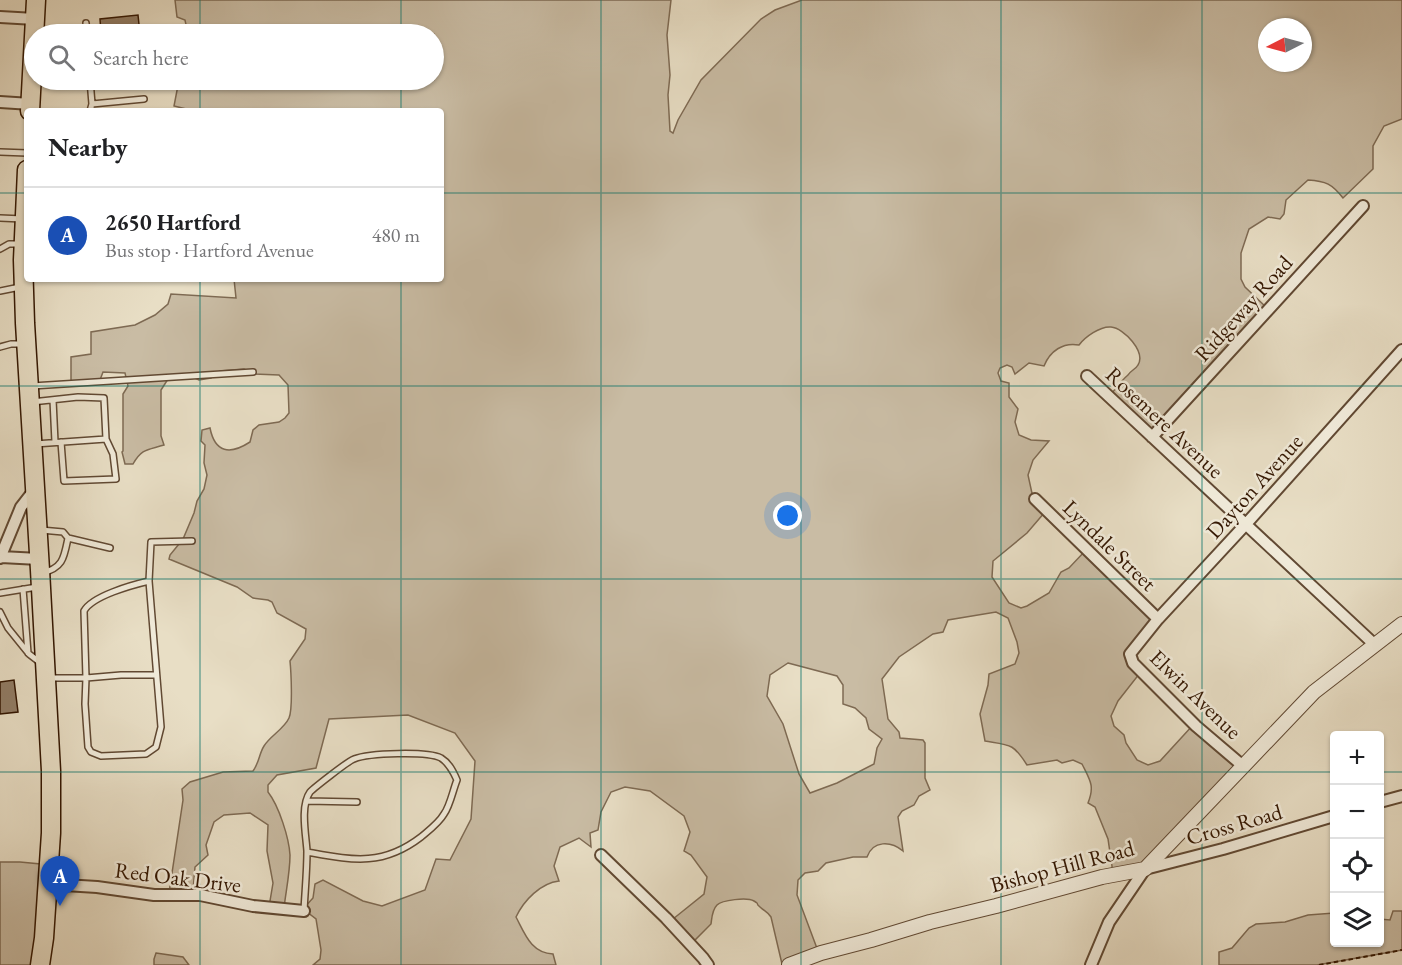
<!DOCTYPE html>
<html lang="en">
<head>
<meta charset="utf-8">
<style>
  body { margin:0; font-family:"EB Garamond",serif; background:#f2f2f2; color:#202124 }
  .controls { position:absolute; right:18px; bottom:18px; display:grid; overflow:hidden; border-radius:6px; box-shadow:0 2px 4px #0004 }
  .controls button { width:54px; height:54px; display:grid; place-items:center; padding:0; border:0; border-bottom:2px solid #e0e0e0; background:#fff; color:#202124; font:30px sans-serif }
  .compass { position:absolute; left:1258px; top:18px; width:54px; height:54px; border-radius:50%; background:#fff; box-shadow:0 2px 4px #0004; rotate:264deg }
  .you { position:absolute; left:788px; top:516px; width:21px; height:21px; margin:-15px; border:4px solid #fff; border-radius:50%; background:#1a73e8; box-shadow:0 0 0 9px #1a73e833 }
  .badge { display:grid; place-items:center; width:39px; height:39px; border-radius:50%; background:#8f2418; color:#fff; font-size:20px; font-weight:700 }
  .pin { position:absolute; translate:-50% -50px; filter:drop-shadow(0 2px 3px #0008) }
  .pin::after { content:''; position:absolute; top:32px; width:21px; height:18px; background:inherit; clip-path:polygon(0 0,100% 0,50% 100%) }
  .list { margin:0; padding:0; list-style:none }
  h2 { display:flex; justify-content:space-between; align-items:center; height:78px; margin:0; padding:0 24px; font-size:26px }
  h2 small { font-size:20px; font-weight:400; color:#757577 }
  .list li { display:grid; grid-template-columns:39px 1fr auto; gap:18px; align-items:center; box-sizing:border-box; height:96px; padding:0 24px; border-top:2px solid #e0e0e0 }
  .list b { display:block; font-size:22px; white-space:nowrap }
  .list p { margin:0; font-size:20px; white-space:nowrap; color:#757577 }
  .list em { font-size:20px; font-style:normal; color:#757577 }
  .icon { flex:none; width:33px; height:33px; fill:none; stroke:currentColor; stroke-width:2; stroke-linecap:round; stroke-linejoin:round }
  .map { position:relative; flex:none; width:1402px; height:965px; overflow:hidden }
  .search { position:absolute; background:#fff; box-shadow:0 2px 4px #0004; left:24px; top:24px; width:420px; height:66px; display:flex; align-items:center; gap:15px; box-sizing:border-box; padding:0 21px; border-radius:33px; color:#757577; font-size:22px }
  .panel { position:absolute; background:#fff; box-shadow:0 2px 4px #0004; left:24px; top:108px; width:420px; height:174px; border-radius:6px }
  .map>svg:first-child { display:block }
  .green { fill:#c9bca4; stroke:#7e6a53; stroke-width:1.5; fill-rule:evenodd }
  .building { fill:#927e67; stroke:#341702; stroke-width:1.5 }
  .lines { fill:none; stroke-linecap:round; stroke-linejoin:round }
  .service-casing { stroke:#614933; stroke-width:8 }
  .minor-casing { stroke:#614933; stroke-width:14 }
  .tertiary-casing { stroke:#614933; stroke-width:16 }
  .trunk-casing { stroke:#341702; stroke-width:21 }
  .path { stroke:#341702; stroke-width:2; stroke-dasharray:4.5 3; stroke-linecap:butt }
  .service { stroke:#f0ead9; stroke-width:5 }
  .minor { stroke:#f0ead9; stroke-width:10 }
  .tertiary { stroke:#f0ead9; stroke-width:14 }
  .trunk { stroke:#e8dec5; stroke-width:18 }
  .grid { fill:none; stroke:#0f766e; stroke-width:1.5; stroke-opacity:0.55 }
  .labels { text-anchor:middle; stroke-width:5; stroke-linejoin:round; paint-order:stroke }
  .street-label { font-size:22px; fill:#341702; stroke:#f0ead9 }
</style>
</head>
<body>
<div class="map">
<svg width="1402" height="965" viewBox="0 0 1402 965">
  <rect width="100%" height="100%" fill="#e8dec5"/>
  <filter id="stains"><feTurbulence type="fractalNoise" baseFrequency=".00333" numOctaves="4"/><feColorMatrix values="0 0 0 0 .2 0 0 0 0 .09 0 0 0 0 .02 0 0 0 .5 -.17"/></filter>
  <radialGradient id="worn" r=".72"><stop offset=".6" stop-color="#630" stop-opacity="0"/><stop offset="1" stop-color="#630" stop-opacity=".3"/></radialGradient>
  <path class="green" d="M175,0H671L667,35L670,75L668,95L670,131L673,133L678,120L701,80L761,19L775,10L802,0H1402V119L1384,126L1373,146V169L1343,198C1332,184 1326,181 1308,180L1286,200L1284,214L1280,219L1268,217L1249,229L1241,253V279L1245,287L1267,308L1155,433L1112,393C1117,387 1122,380 1128,375C1130,371 1136,369 1138,365C1146,352 1124,328 1111,327C1100,326 1085,337 1079,345C1063,342 1050,351 1044,366L1029,363L1015,374L1012,367L1007,365L1000,368L998,373L1001,381L1009,383V397L1018,409L1015,422L1019,435L1031,440L1049,441L1033,460L1028,475L1033,498L1045,512L1027,533L993,561L992,577L1009,603L1021,608L1027,606L1049,593L1061,572L1069,568L1085,551L1156,618L1130,652L1140,673L1118,701L1111,716L1114,726L1124,735L1126,743L1137,760L1148,765L1160,761L1193,725L1241,764L1144,869L1113,873L1108,839L1095,807L1088,803C1095,786 1090,780 1082,764L1073,760L1062,763L1057,760L1027,765C1013,743 1010,745 985,741L980,714L988,685L989,674L1015,664L1019,653L1017,642L1008,618L996,612L948,620L943,632L933,634L899,657L882,679L888,719L899,732L900,738L923,740L925,743V778L930,790L919,796L914,805L902,811L898,817L903,851C891,841 873,840 867,857H853L826,863L818,871L805,873L798,880L797,895L818,951L782,964L771,917C768,912 764,911 760,907C754,902 761,905 754,901C747,897 722,900 717,905C712,910 712,917 711,924L692,943L673,919L704,894L707,877L691,855L684,851L690,832L684,816L650,791L625,787L611,792L601,812L598,830L590,833L591,847L579,838L560,847L554,866L559,881C541,883 524,900 516,917C525,934 531,953 553,954L556,965H313L320,959L321,950L316,919L303,909L313,898L315,884L323,880L363,901L382,906L425,890L436,859L450,860L471,819L475,761L455,733L408,715L329,719L316,768L277,775L268,785V792C279,806 289,838 290,855C290,872 286,891 284,908L269,907L273,883L267,851L268,825L250,813L224,815L214,822L206,845L208,855L195,867L193,891L169,893L183,800L182,789L190,782L223,772L253,771C259,763 259,754 264,746C270,736 284,729 289,718C293,709 291,671 290,661L305,639L306,629L277,613L272,602L268,600L253,598L237,587L169,559L170,555L183,539L194,513L197,501L204,489L207,475L204,463L205,445L201,441L202,430L210,428C215,453 230,455 250,442L253,430L259,425L279,422L285,418L289,413L288,385L279,375L254,374L244,369L220,371L211,378L199,380L188,375L168,379L161,390V436L164,445C148,450 142,448 133,464H125L122,452L123,451V394L128,386L125,373L103,372L100,380L71,381V357L91,354V332L135,325L155,315L168,304L171,294L236,298L234,279H441V111H187L186,109L174,106L179,80H434V34H188L185,20L177,17ZM1267,27H1303V63H1267ZM788,663L837,676L843,685V704L855,708L866,718L869,729L882,739L877,748L874,764L837,783L810,793L799,774L783,724L767,696L770,675Z
    M0,862H20L51,865L39,965H0Z
    M1393,911H1402V950L1317,965H1219V952L1232,948L1249,928L1256,924L1285,922L1308,915L1334,913V942H1380V919L1390,920Z
    M156,953L183,957L189,965H154V959Z"/>
  <path class="building" d="M138,15L140,34H101L100,19Z
    M14,680L18,712L0,714V682Z"/>
  <g class="lines">
    <g class="service-casing">
      <path id="service" d="M86,23L87,34
        M90,80L92,104L90,111
        M92,104L144,99
        M0,152L27,153
        M0,218L23,219
        M0,249L9,244H19
        M0,291L20,287
        M0,347L11,344H22
        M32,386L253,372
        M53,400L55,442
        M32,402L78,397L104,398L106,439L113,454L116,479L64,481L61,442
        M35,444L106,439
        M41,530L63,532L68,538C64,558 63,568 42,573
        M68,538L110,548
        M149,581L161,727L156,747L146,754L101,756L91,752L88,747L85,704L86,678L121,675H156
        M23,589L28,653
        M0,593L37,587
        M0,612L8,628L29,654L42,664
        M48,678H86L84,611C92,596 132,585 149,581L151,542L192,541
        M307,801L357,802
        M304,911C305,891 307,871 307,851C306,835 300,806 310,792C314,788 348,761 354,759C369,753 427,751 441,758C449,763 453,771 457,780C453,790 450,806 444,814C439,823 428,831 421,837C382,867 352,860 307,852"/>
    </g>
    <g class="minor-casing">
      <path id="minor" d="M0,17L35,19
        M0,102L31,104
        M1087,376L1375,645
        M1152,437L1363,206
        M1035,499L1158,619
        M1,557L39,559
        M0,558L21,507L35,489
        M1243,766L1196,726L1133,663L1130,654L1158,619L1246,524L1402,350
        M1380,802L1402,796
        M601,855L666,918L703,958L708,965
        M48,884L97,887L154,895H200L253,906L304,911
        M1091,965L1109,922L1145,869L1223,849L1334,816"/>
    </g>
    <g class="tertiary-casing">
      <path id="tertiary" d="M789,965L821,953L871,940L930,922L996,906L1102,877L1145,869L1314,692L1402,624"/>
    </g>
    <g class="trunk-casing">
      <path id="trunk" d="M30,111L36,0
        M27,170L23,260L25,323L40,570L51,771V833L44,938L40,965"/>
    </g>
    <path class="path" d="M1319,965L1402,950"/>
    <use href="#service" class="service"/>
    <use href="#minor" class="minor"/>
    <use href="#tertiary" class="tertiary"/>
    <use href="#trunk" class="trunk"/>
  </g>
  <path class="grid" d="M200,0V34M401,0V34M601,0V965M801,0V965M1001,0V965M1202,0V965M200,80V111M401,80V111M0,193H27M441,193H1402M200,279V965M401,279V965M0,386H1402M0,579H1402M0,772H1334M1380,772H1402"/>
  <g class="labels">
    <g class="street-label">
      <text transform="translate(1243 308) rotate(-48)" y="8">Ridgeway Road</text>
      <text transform="translate(1165 422) rotate(43)" y="8">Rosemere Avenue</text>
      <text transform="translate(1254 486) rotate(-48)" y="8">Dayton Avenue</text>
      <text transform="translate(1110 545) rotate(44)" y="8">Lyndale Street</text>
      <text transform="translate(1196 694) rotate(44)" y="8">Elwin Avenue</text>
      <text transform="translate(1234 824) rotate(-16)" y="8">Cross Road</text>
      <text transform="translate(1062 866) rotate(-15)" y="8">Bishop Hill Road</text>
      <text transform="translate(178 877) rotate(7)" y="8">Red Oak Drive</text>
    </g>
  </g>
  <rect width="100%" height="100%" filter="url(#stains)"/>
  <rect width="100%" height="100%" fill="url(#worn)"/>
</svg>
<div class="controls">
<button>+</button>
<button>−</button>
<button><svg class="icon" aria-label="locate" viewBox="0 0 24 24"><circle cx="12" cy="12" r="6"/><path d="M12 2v4M12 18v4M2 12h4M18 12h4"/></svg></button>
<button><svg class="icon" aria-label="layers" viewBox="0 0 24 24"><path d="M12 4l9 5-9 5-9-5zM3 14l9 5 9-5"/></svg></button>
</div>
<svg class="compass" viewBox="-18 -18 36 36"><path d="M0-13l5 13h-10z" fill="#e53935"/><path d="M0 13l5-13h-10z" fill="#757577"/></svg>
<div class="you"></div>
<div class="pin badge" style="left:60px;top:906px;background:#1a4fb4">A</div>
<div class="search"><svg class="icon" aria-label="search" viewBox="0 0 24 24"><circle cx="10" cy="10" r="6"/><path d="M15 15l6 6"/></svg>Search here</div>
<section class="panel">
<h2>Nearby<small></small></h2>
<ul class="list">
<li><span class="badge" style="background:#1a4fb4">A</span><div><b>2650 Hartford</b><p>Bus stop · Hartford Avenue</p></div><em>480 m</em></li>
</ul>
</section>
</div>
</body>
</html>
